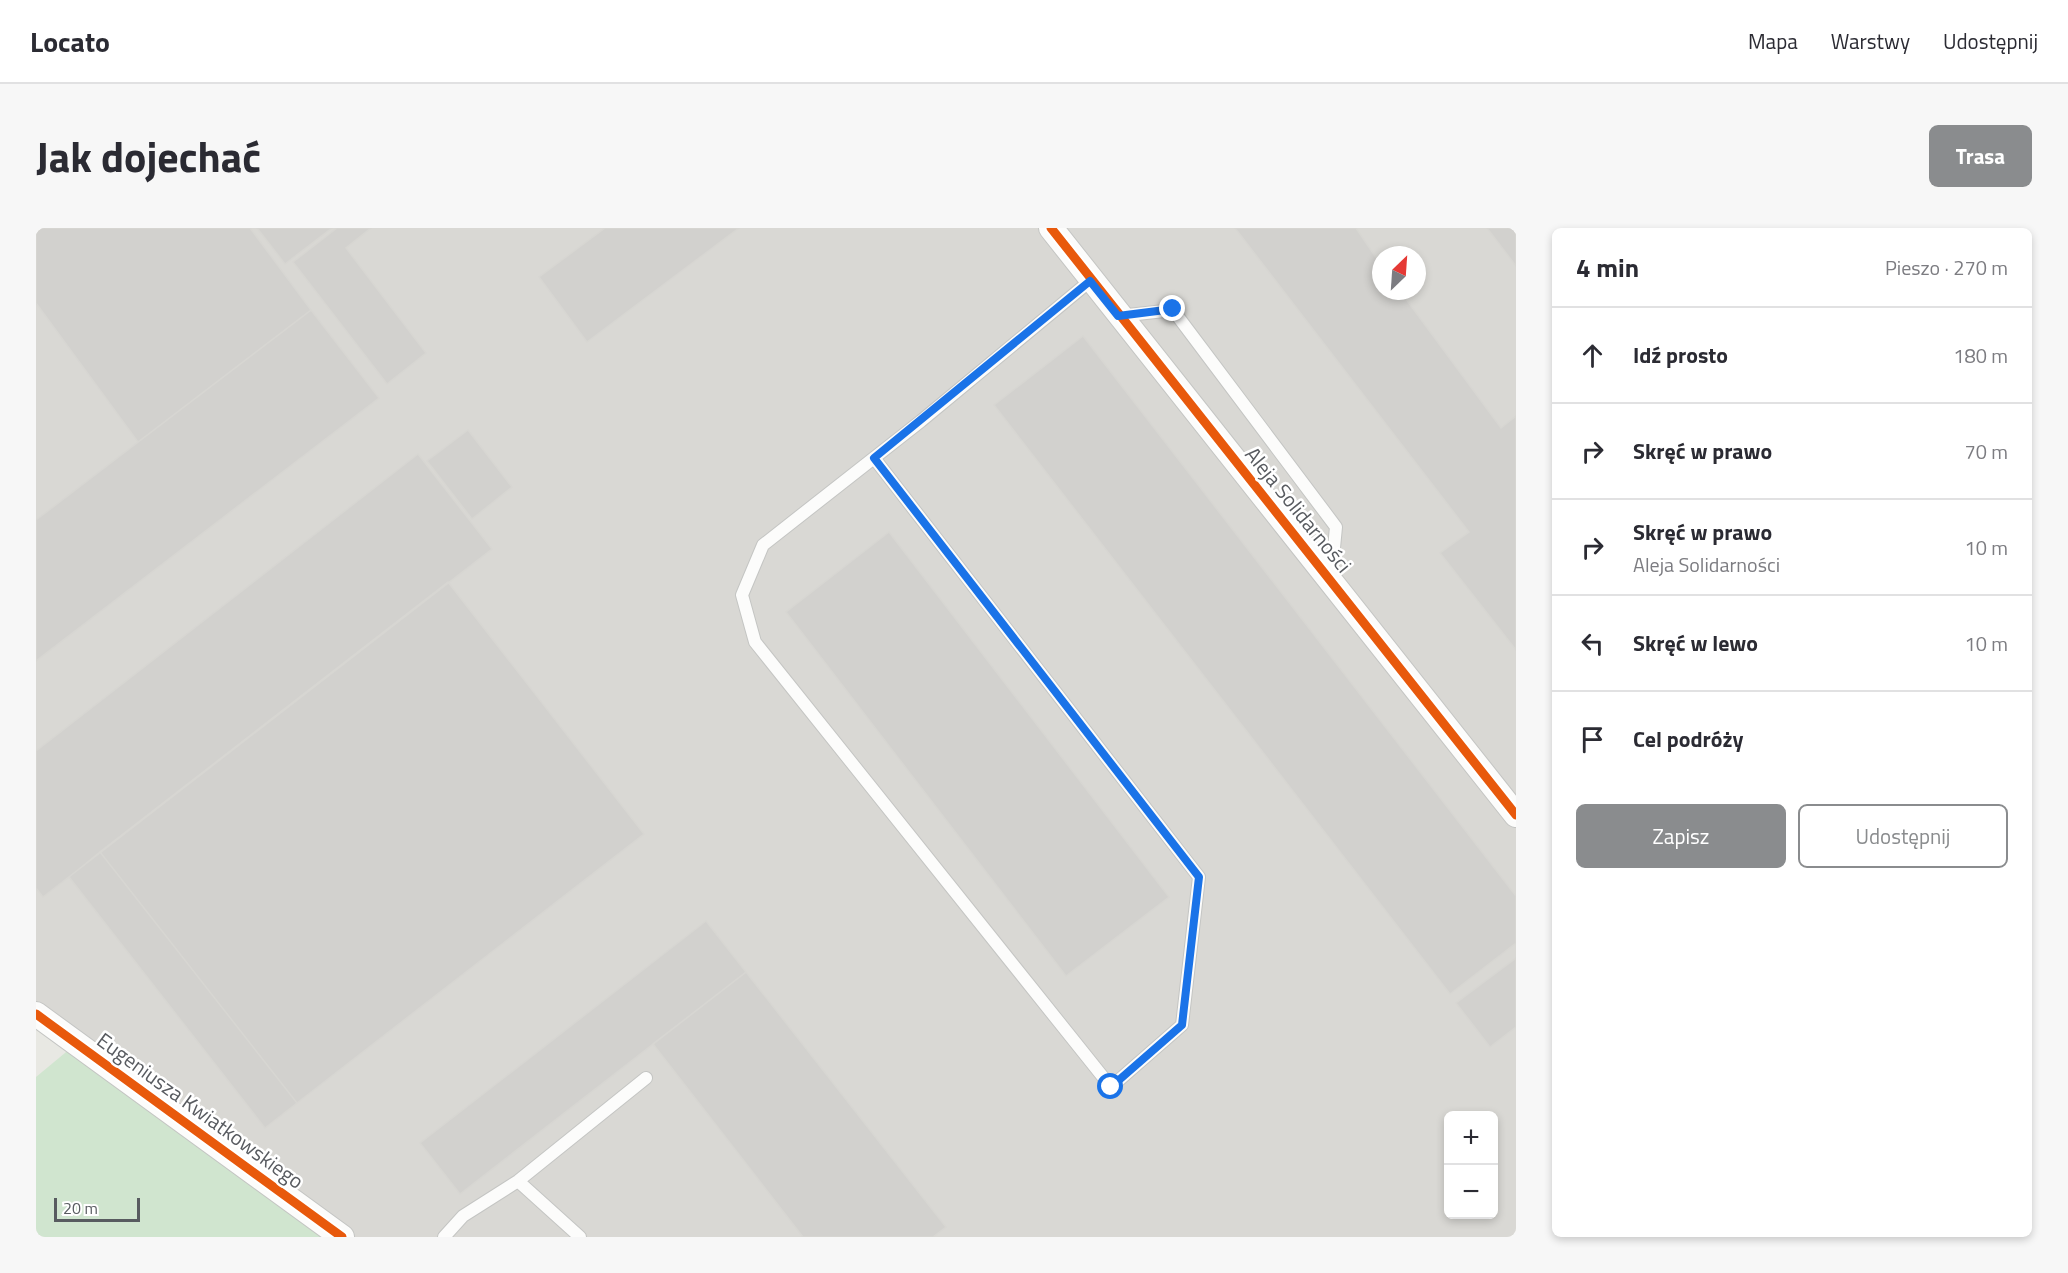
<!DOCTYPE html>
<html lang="pl">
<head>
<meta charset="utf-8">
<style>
  body { margin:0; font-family:"Titillium Web",sans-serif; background:#f7f7f7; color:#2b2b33 }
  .controls { position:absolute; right:18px; bottom:18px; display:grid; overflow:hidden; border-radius:9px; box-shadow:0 3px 9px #0003 }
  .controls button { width:54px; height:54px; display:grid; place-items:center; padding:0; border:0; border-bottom:2px solid #e1e1e2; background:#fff; color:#2b2b33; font:30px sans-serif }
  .compass { position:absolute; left:1336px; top:18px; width:54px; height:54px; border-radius:50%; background:#fff; box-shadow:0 3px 9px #0003; rotate:25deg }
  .scale { position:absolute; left:18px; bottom:15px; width:86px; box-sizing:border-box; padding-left:6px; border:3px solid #585b60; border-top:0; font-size:16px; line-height:21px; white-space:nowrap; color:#585b60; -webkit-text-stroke:4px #fff; paint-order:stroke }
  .stop { position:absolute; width:18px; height:18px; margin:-14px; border:4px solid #1a73e8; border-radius:50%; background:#fff }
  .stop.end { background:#1a73e8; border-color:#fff; box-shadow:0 2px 6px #0008 }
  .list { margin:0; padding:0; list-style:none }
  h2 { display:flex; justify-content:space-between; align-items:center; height:78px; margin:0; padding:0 24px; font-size:26px }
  h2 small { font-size:20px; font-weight:400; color:#7c7c81 }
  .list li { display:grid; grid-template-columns:39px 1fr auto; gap:18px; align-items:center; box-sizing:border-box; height:96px; padding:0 24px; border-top:2px solid #e1e1e2 }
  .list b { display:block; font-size:22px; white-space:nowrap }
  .list p { margin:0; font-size:20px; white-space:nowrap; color:#7c7c81 }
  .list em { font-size:20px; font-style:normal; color:#7c7c81 }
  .actions { display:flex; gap:12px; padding:18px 24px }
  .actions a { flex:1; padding:14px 0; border:2px solid #8a8c8e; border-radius:9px; text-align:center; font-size:21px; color:#8a8c8e }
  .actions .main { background:#8a8c8e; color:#fff }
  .icon { flex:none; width:33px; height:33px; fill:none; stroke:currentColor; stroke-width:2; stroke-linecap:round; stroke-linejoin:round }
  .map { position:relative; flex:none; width:1480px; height:1009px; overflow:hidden; border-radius:9px }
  header { display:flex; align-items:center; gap:36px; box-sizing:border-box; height:84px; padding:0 30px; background:#fff; border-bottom:2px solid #e1e1e2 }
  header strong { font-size:28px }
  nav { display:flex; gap:33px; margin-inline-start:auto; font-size:21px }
  .intro { display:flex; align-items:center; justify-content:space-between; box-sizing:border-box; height:144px; padding:0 36px }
  h1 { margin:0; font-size:42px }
  .button { padding:15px 27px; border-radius:9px; background:#8a8c8e; color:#fff; font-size:21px; font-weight:700 }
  main { display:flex; gap:36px; padding:0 36px }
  aside { flex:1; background:#fff; border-radius:9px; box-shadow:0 3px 9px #0003 }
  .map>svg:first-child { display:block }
  .industrial { fill:#d9d8d4; fill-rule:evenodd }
  .green { fill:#d0e5cf }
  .building { fill:#d2d1ce; stroke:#d7d6d2; stroke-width:1.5 }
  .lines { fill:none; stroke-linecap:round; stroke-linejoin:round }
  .lane-casing { stroke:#c4c5c3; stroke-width:14 }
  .street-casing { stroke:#c4c5c3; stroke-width:26 }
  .lane { stroke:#fcfcfb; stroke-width:12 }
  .street { stroke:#fcfcfb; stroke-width:24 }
  .cycleway-casing { stroke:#fff; stroke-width:13 }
  .cycleway { stroke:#e8590c; stroke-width:9 }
  .route { stroke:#1a73e8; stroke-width:8 }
  .labels { text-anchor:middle; stroke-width:5; stroke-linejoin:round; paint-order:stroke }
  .street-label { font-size:21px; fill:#585b60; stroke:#fff }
</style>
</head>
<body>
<header>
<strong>Locato</strong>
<nav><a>Mapa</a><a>Warstwy</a><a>Udostępnij</a></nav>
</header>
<div class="intro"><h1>Jak dojechać</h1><a class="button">Trasa</a></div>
<main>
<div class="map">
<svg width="1480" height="1009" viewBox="0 0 1480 1009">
  <rect width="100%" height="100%" fill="#e8e8e3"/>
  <path class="industrial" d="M0,0H1480V1009H306L0,786ZM1345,27H1381V63H1345ZM1412,888H1458V986H1412Z"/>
  <path class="green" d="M41,815L306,1009H0V849Z"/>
  <path class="building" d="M0,0H214L275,82L102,214L0,75Z
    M221,0H296L249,36Z
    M301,0H335L310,20L390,125L351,156L257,34Z
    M569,0H703L551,114L503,49Z
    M1199,0H1320L1345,37V63H1364L1465,200L1480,188V422L1404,325L1433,304Z
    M1451,0H1480V38Z
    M275,82L343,170L0,433V292Z
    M1047,108L1480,668V715L1414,766L958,177Z
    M432,202L476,259L436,291L391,233Z
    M382,226L456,321L7,669L0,660V523Z
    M853,304L1133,669L1030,748L750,384Z
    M412,354L608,606L261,875L64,624Z
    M64,624L261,875L229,900L33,649Z
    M670,693L710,744L424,966L384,915Z
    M1480,730V799L1454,819L1420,775Z
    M710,744L910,999L897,1009H767L617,816Z"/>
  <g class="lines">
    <g class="lane-casing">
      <path id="lane" d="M1083,88L1137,82L1300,299L1295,351
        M838,230L1163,649L1146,797L1075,859L719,414L706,367L727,317L885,193L1054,53
        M482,953L544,1009
        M408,1009L427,988L482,953L610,850"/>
    </g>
    <g class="street-casing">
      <path id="street" d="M1015,0L1480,587
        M0,786L306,1009"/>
    </g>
    <use href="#lane" class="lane"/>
    <use href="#street" class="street"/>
    <g class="cycleway-casing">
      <path id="cycleway" d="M1015,0L1480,587
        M0,786L306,1009"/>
    </g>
    <use href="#cycleway" class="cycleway"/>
  </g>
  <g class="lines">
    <path class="route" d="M1075,859L1146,797L1163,649L838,230L1054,53L1082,88L1137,81"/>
  </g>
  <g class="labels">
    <g class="street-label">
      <text transform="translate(1262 282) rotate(51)" y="7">Aleja Solidarności</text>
      <text transform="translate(164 883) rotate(36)" y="7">Eugeniusza Kwiatkowskiego</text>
    </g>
  </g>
</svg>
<div class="controls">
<button>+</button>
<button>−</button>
</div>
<svg class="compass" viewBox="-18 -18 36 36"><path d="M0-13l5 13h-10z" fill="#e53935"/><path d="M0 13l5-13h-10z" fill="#7c7c81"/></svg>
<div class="scale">20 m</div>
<div class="stop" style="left:1075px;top:859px"></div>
<div class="stop end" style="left:1137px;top:81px"></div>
</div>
<aside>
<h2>4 min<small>Pieszo · 270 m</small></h2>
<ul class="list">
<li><svg class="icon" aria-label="ahead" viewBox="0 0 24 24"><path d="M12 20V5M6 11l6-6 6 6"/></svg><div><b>Idź prosto</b></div><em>180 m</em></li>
<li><svg class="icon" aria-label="right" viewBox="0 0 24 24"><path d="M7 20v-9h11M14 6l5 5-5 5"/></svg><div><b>Skręć w prawo</b></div><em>70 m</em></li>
<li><svg class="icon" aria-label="right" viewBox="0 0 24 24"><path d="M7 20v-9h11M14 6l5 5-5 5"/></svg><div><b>Skręć w prawo</b><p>Aleja Solidarności</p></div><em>10 m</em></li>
<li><svg class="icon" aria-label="left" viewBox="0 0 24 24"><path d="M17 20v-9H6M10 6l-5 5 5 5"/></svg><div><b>Skręć w lewo</b></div><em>10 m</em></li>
<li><svg class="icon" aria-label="arrive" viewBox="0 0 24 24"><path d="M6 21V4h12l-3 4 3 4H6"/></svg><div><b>Cel podróży</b></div></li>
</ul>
<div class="actions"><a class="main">Zapisz</a><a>Udostępnij</a></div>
</aside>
</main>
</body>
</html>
